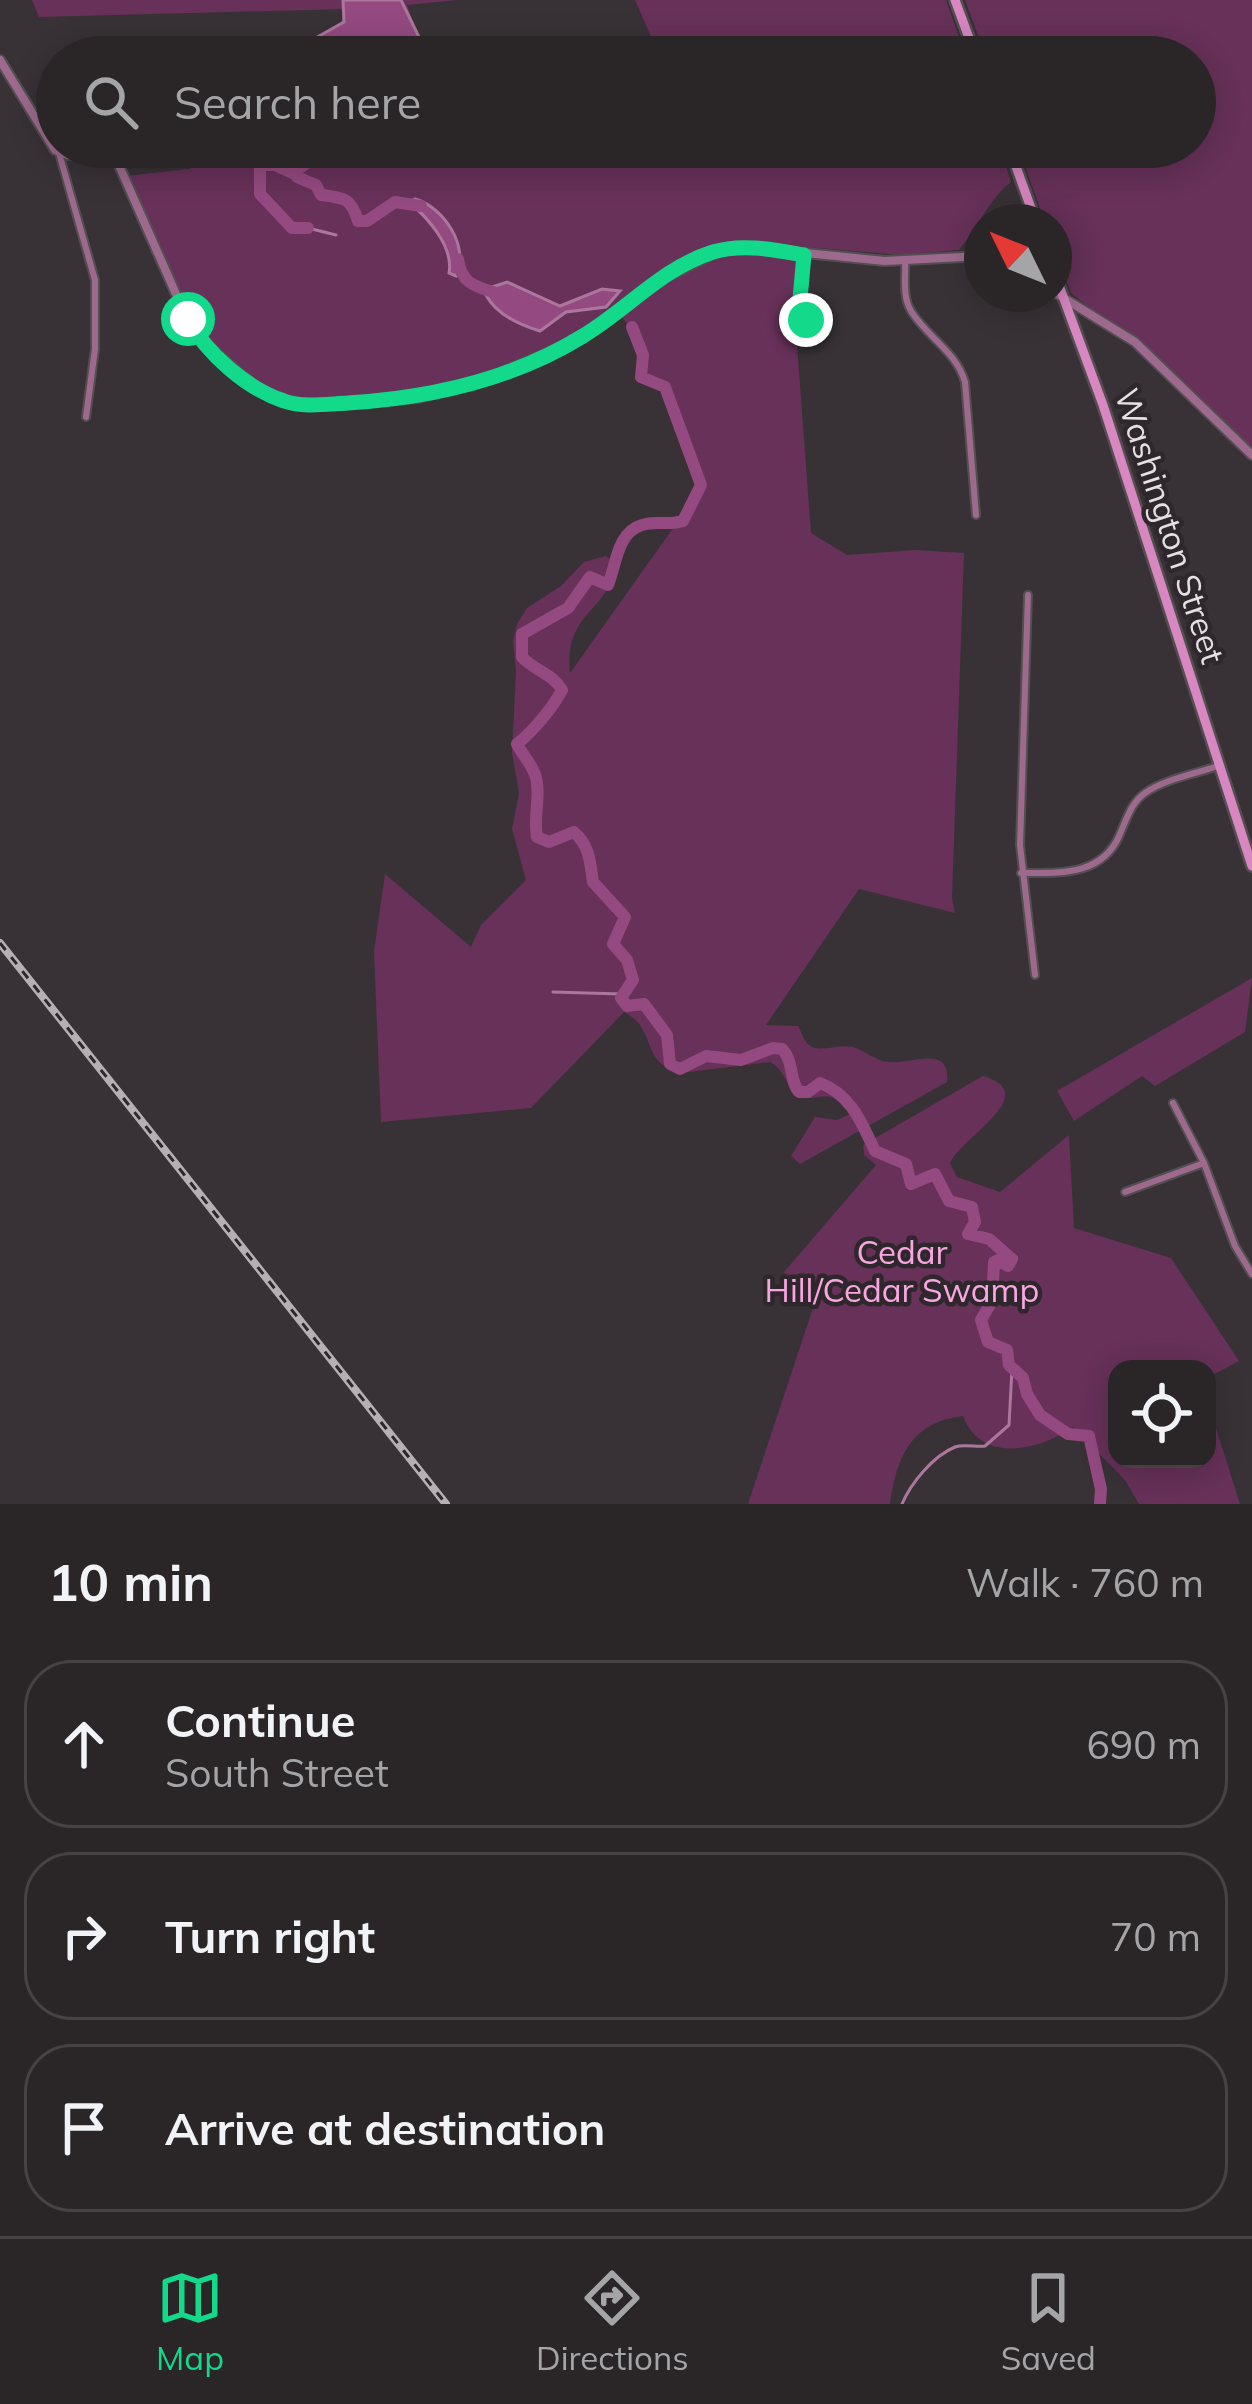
<!DOCTYPE html>
<html lang="en">
<head>
<meta charset="utf-8">
<style>
  body { margin:0; font-family:Mulish,sans-serif; background:#322e30; color:#f1f3f6 }
  .controls { position:absolute; right:36px; bottom:36px; display:grid; overflow:hidden; border-radius:24px; box-shadow:0 6px 30px #0003 }
  .controls button { width:108px; height:108px; display:grid; place-items:center; padding:0; border:0; border-bottom:3px solid #464345; background:#2a2628; color:#f1f3f6; font:60px sans-serif }
  .compass { position:absolute; left:964px; top:204px; width:108px; height:108px; border-radius:50%; background:#2a2628; box-shadow:0 6px 30px #0003; rotate:313deg }
  .stop { position:absolute; width:36px; height:36px; margin:-27px; border:9px solid #13d98a; border-radius:50%; background:#fff }
  .stop.end { background:#13d98a; border-color:#fff; box-shadow:0 3px 12px #0008 }
  .list { margin:0; padding:0; list-style:none }
  h2 { display:flex; justify-content:space-between; align-items:center; height:156px; margin:0; padding:0 48px; font-size:51px }
  h2 small { font-size:39px; font-weight:400; color:#a5a5a8 }
  .list li { display:grid; grid-template-columns:78px 1fr auto; gap:36px; align-items:center; box-sizing:border-box; height:168px; margin:0 24px 24px; padding:0 24px; border:3px solid #464345; border-radius:48px }
  .list b { display:block; font-size:45px; white-space:nowrap }
  .list p { margin:0; font-size:39px; white-space:nowrap; color:#a5a5a8 }
  .list em { font-size:39px; font-style:normal; color:#a5a5a8 }
  .icon { flex:none; width:66px; height:66px; fill:none; stroke:currentColor; stroke-width:2; stroke-linecap:round; stroke-linejoin:round }
  .map { position:relative; flex:none; width:1252px; height:1504px; overflow:hidden }
  .search { position:absolute; background:#2a2628; box-shadow:0 6px 30px #0003; left:36px; right:36px; top:36px; height:132px; display:flex; align-items:center; gap:30px; box-sizing:border-box; padding:0 42px; border-radius:66px; color:#a5a5a8; font-size:45px }
  .sheet { height:732px; background:#2a2628 }
  nav { display:flex; justify-content:space-around; align-items:center; box-sizing:border-box; height:168px; border-top:3px solid #464345; background:#2a2628; font-size:33px; color:#a5a5a8 }
  nav a { display:grid; justify-items:center; gap:6px }
  nav .on { color:#13d98a }
  .map>svg:first-child { display:block }
  .green { fill:#673159 }
  .water { fill:#944a81; stroke:#ac779e; stroke-width:3 }
  .lines { fill:none; stroke-linecap:round; stroke-linejoin:round }
  .stream { stroke:#ac779e; stroke-width:3 }
  .river { stroke:#944a81; stroke-width:12 }
  .minor-casing { stroke:#544e52; stroke-width:10 }
  .tertiary-casing { stroke:#544e52; stroke-width:12 }
  .secondary-casing { stroke:#544e52; stroke-width:14 }
  .minor { stroke:#9d6a8e; stroke-width:6 }
  .tertiary { stroke:#9d6a8e; stroke-width:8 }
  .secondary { stroke:#d887c1; stroke-width:9 }
  .rail-casing { stroke:#b5b0b3; stroke-width:8 }
  .rail { stroke:#2e282c; stroke-width:3; stroke-dasharray:9; stroke-linecap:butt }
  .route { stroke:#13d98a; stroke-width:15 }
  .labels { text-anchor:middle; stroke-width:9; stroke-linejoin:round; paint-order:stroke }
  .street-label { font-size:33px; fill:#e5e1e3; stroke:#2e282c }
  .park-label { font-size:33px; fill:#f8a5e0; stroke:#2e282c }
</style>
</head>
<body>
<div class="map">
<svg width="1252" height="1504" viewBox="0 0 1252 1504">
  <rect width="100%" height="100%" fill="#383236"/>
  <path class="green" d="M32,0H458L407,5L419,37L370,57L354,46L348,49L350,57H331L345,9L39,17Z
    M635,0H946L966,57H660Z
    M965,0H1252V455L1146,352L1071,293L1054,247V222H1045L1018,147H1195V57H986Z
    M259,147H1000L1011,182C991,197 976,229 959,250L902,255L744,242L711,249L720,257L750,253L808,260L795,318L811,533L847,555L915,550L964,553L952,898L955,913L859,889L766,1025L798,1026C802,1033 805,1046 815,1048C827,1050 840,1044 853,1047C866,1051 876,1061 888,1062C910,1065 951,1043 947,1082L800,1164L791,1156L815,1117L837,1120L850,1114C826,1081 816,1108 796,1093C785,1084 785,1070 770,1062L680,1073C639,1062 658,1029 624,1012L531,1108L381,1122L374,951L385,874L471,947L481,925L526,880L512,829L519,793L512,753L516,671L513,641L517,624L527,608L561,586L584,562L606,556L614,563C612,613 564,608 570,673L676,524L687,516L701,485L665,387L641,377L639,337L617,312L575,341L441,393L312,405L268,394L195,331L126,176L189,169L226,151Z
    M1252,978L1245,1032L1155,1086L1142,1076L1074,1121L1057,1091Z
    M983,1076C1044,1094 961,1137 950,1163L957,1177L1000,1192L1069,1135L1074,1228L1171,1258L1239,1361L1207,1378V1369H1117V1459H1207V1400L1240,1504H1139L1125,1480L1073,1427C1039,1451 981,1464 963,1416C911,1422 897,1457 890,1504H748L813,1308L784,1272L876,1165L864,1155L863,1145Z"/>
  <path class="water" d="M343,0H401L419,37L370,57L354,46L348,49L350,57H300L314,39L344,22Z
    M415,199C444,207 470,247 456,276L449,273C454,247 428,218 409,202Z
    M507,282L560,306L602,289L620,291L606,307L566,312L540,331C520,325 496,314 486,295L489,288Z"/>
  <g class="lines">
    <path class="stream" d="M308,228L336,235
      M553,992L621,994
      M902,1504C911,1483 933,1456 955,1447C963,1444 976,1447 985,1446L1009,1425L1012,1369"/>
    <path class="river" d="M308,147L310,161L295,171L297,177L316,185L321,195C345,198 351,198 358,221H367L395,202L421,206
      M295,174L275,165H260V194L292,228H308
      M458,259C461,286 479,287 502,295
      M632,327L643,355L641,377L665,387L701,485L683,521C668,526 655,520 642,525C617,532 616,566 608,585L590,577L568,608L522,634V657C535,671 553,674 562,690C552,709 533,731 517,744C523,756 533,765 536,778C541,796 533,817 537,837L549,842L574,832C590,846 590,863 593,882L625,917L613,944L627,960L633,980L621,998L627,1006L644,1004L667,1035L670,1064L680,1069L706,1056L741,1060L773,1048L782,1049C794,1061 789,1080 799,1092H808L820,1083C852,1095 862,1124 875,1151L906,1164L911,1184L935,1174L949,1201L972,1207L975,1222L968,1234L989,1239L1012,1259L1008,1266L998,1260L994,1262L992,1301L981,1320L988,1342L1007,1350L1009,1365L1023,1378L1027,1394L1040,1415L1068,1434L1089,1436L1101,1489L1100,1504"/>
    <g class="minor-casing">
      <path id="minor" d="M59,153L95,280V349L86,417
        M804,255L800,308L815,333
        M905,261C906,278 902,296 911,311C927,337 956,351 965,382L976,515
        M1028,595L1020,845L1035,975
        M1021,873C1060,873 1103,876 1120,834C1127,818 1131,803 1145,793C1165,779 1195,774 1218,766
        M1173,1103L1204,1163L1235,1246L1252,1274
        M1125,1192L1204,1163"/>
    </g>
    <g class="tertiary-casing">
      <path id="tertiary" d="M0,60L55,150L68,155L103,152L118,163L184,312L202,341L256,387L279,399L300,404L418,398L477,383L575,341L654,283L721,250L766,249L885,261L982,256
        M1054,292L1135,342L1252,455"/>
    </g>
    <g class="secondary-casing">
      <path id="secondary" d="M955,0L976,57
        M1009,147L1036,222
        M1054,272L1103,405L1252,866"/>
    </g>
    <use href="#minor" class="minor"/>
    <use href="#tertiary" class="tertiary"/>
    <use href="#secondary" class="secondary"/>
    <g class="rail-casing">
      <path id="rail" d="M0,943L446,1504"/>
    </g>
    <use href="#rail" class="rail"/>
  </g>
  <g class="lines">
    <path class="route" d="M188,319C206,353 247,389 284,401C304,408 327,404 348,403C430,398 512,380 583,336C628,309 662,268 713,252C742,243 775,250 804,255L800,299L806,320"/>
  </g>
  <g class="labels">
    <g class="street-label">
      <text transform="translate(1170 526) rotate(72)" y="12">Washington Street</text>
    </g>
    <g class="park-label">
      <text x="902" y="1264">Cedar<tspan x="902" dy="38">Hill/Cedar Swamp</tspan></text>
    </g>
  </g>
</svg>
<div class="controls">
<button><svg class="icon" aria-label="locate" viewBox="0 0 24 24"><circle cx="12" cy="12" r="6"/><path d="M12 2v4M12 18v4M2 12h4M18 12h4"/></svg></button>
</div>
<svg class="compass" viewBox="-18 -18 36 36"><path d="M0-13l5 13h-10z" fill="#e53935"/><path d="M0 13l5-13h-10z" fill="#a5a5a8"/></svg>
<div class="stop" style="left:188px;top:319px"></div>
<div class="stop end" style="left:806px;top:320px"></div>
<div class="search"><svg class="icon" aria-label="search" viewBox="0 0 24 24"><circle cx="10" cy="10" r="6"/><path d="M15 15l6 6"/></svg>Search here</div>
</div>
<section class="sheet">
<h2>10 min<small>Walk · 760 m</small></h2>
<ul class="list">
<li><svg class="icon" aria-label="ahead" viewBox="0 0 24 24"><path d="M12 20V5M6 11l6-6 6 6"/></svg><div><b>Continue</b><p>South Street</p></div><em>690 m</em></li>
<li><svg class="icon" aria-label="right" viewBox="0 0 24 24"><path d="M7 20v-9h11M14 6l5 5-5 5"/></svg><div><b>Turn right</b></div><em>70 m</em></li>
<li><svg class="icon" aria-label="arrive" viewBox="0 0 24 24"><path d="M6 21V4h12l-3 4 3 4H6"/></svg><div><b>Arrive at destination</b></div></li>
</ul>
</section>
<nav>
<a class="on"><svg class="icon" aria-label="map" viewBox="0 0 24 24"><path d="M3 6l6-2 6 2 6-2v14l-6 2-6-2-6 2zM9 4v14M15 6v14"/></svg>Map</a>
<a><svg class="icon" aria-label="directions" viewBox="0 0 24 24"><path d="M12 3l9 9-9 9-9-9zM9 14v-3h6M13 9l2 2-2 2"/></svg>Directions</a>
<a><svg class="icon" aria-label="saved" viewBox="0 0 24 24"><path d="M7 4h10v16l-5-4-5 4z"/></svg>Saved</a>
</nav>
</body>
</html>
